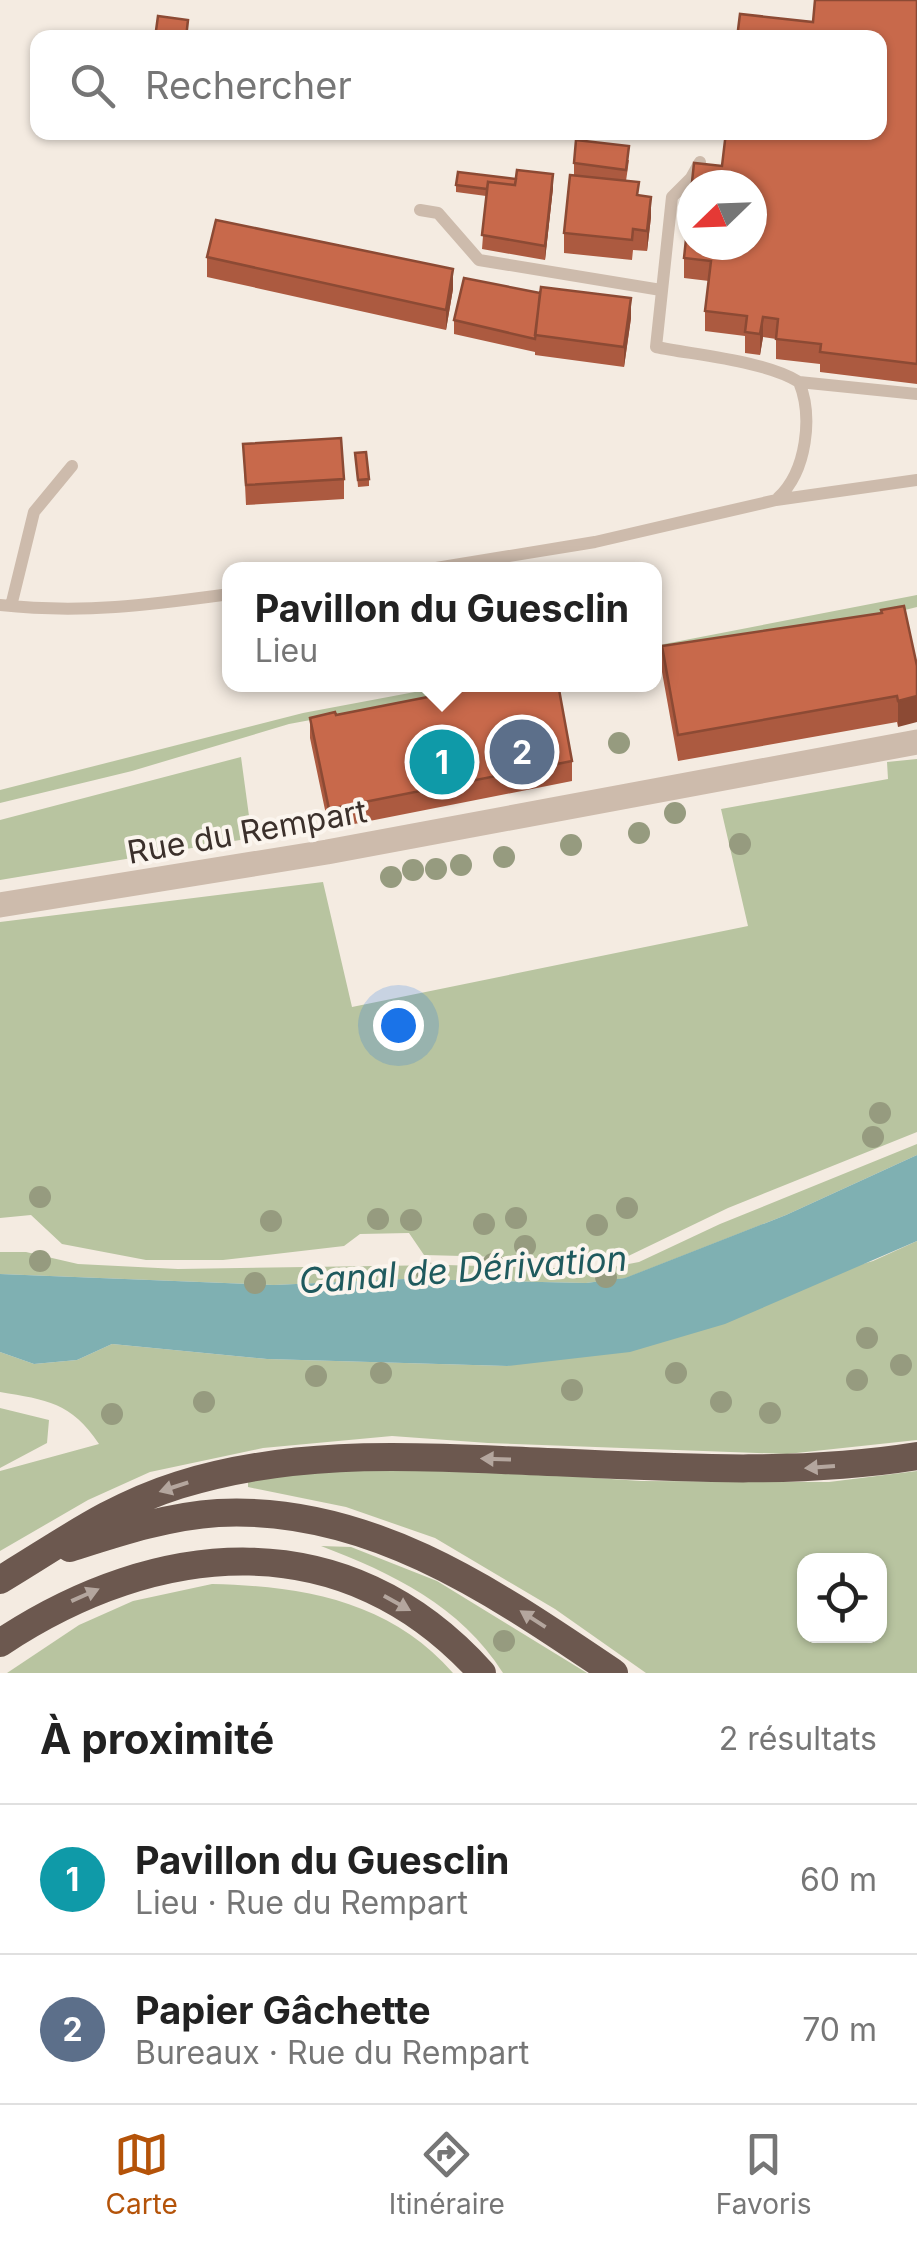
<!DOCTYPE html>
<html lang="fr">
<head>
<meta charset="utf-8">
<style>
  body { margin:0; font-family:Inter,sans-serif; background:#f2f2f2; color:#222 }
  .controls { position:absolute; right:30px; bottom:30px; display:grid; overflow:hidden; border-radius:20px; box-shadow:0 2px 8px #0004 }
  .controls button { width:90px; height:90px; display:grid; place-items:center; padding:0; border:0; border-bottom:2px solid #e0e0e0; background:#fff; color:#222; font:50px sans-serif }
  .compass { position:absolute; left:677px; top:170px; width:90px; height:90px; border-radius:50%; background:#fff; box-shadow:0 2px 8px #0004; rotate:247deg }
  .you { position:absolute; left:398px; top:1025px; width:35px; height:35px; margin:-25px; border:8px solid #fff; border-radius:50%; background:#1a73e8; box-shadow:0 0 0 15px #1a73e833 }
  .badge { display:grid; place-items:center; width:65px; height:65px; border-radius:50%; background:#b45309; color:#fff; font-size:32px; font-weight:700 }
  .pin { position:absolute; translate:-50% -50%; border:5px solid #fff; box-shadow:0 2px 10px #0006 }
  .popup { position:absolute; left:222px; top:562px; width:440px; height:130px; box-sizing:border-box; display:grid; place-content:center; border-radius:20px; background:#fff; filter:drop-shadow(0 2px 8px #0005); font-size:32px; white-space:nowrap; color:#767676 }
  .popup b { font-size:38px; color:#222 }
  .popup::after { content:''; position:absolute; left:50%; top:100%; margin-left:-20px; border:20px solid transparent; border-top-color:#fff }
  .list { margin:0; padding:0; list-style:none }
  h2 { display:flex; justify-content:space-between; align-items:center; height:130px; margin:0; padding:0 40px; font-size:42px }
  h2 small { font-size:32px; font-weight:400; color:#767676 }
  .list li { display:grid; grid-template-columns:65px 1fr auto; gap:30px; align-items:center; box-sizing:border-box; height:150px; padding:0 40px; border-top:2px solid #e0e0e0 }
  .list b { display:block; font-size:38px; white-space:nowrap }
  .list p { margin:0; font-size:32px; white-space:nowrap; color:#767676 }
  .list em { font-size:32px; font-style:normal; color:#767676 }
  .icon { flex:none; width:55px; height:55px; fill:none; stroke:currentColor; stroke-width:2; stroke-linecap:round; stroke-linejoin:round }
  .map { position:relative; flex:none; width:917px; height:1673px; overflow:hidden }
  .search { position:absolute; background:#fff; box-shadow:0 2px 8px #0004; left:30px; right:30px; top:30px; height:110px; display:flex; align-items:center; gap:25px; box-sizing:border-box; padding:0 35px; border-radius:20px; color:#767676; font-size:38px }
  .sheet { height:430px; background:#fff }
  nav { display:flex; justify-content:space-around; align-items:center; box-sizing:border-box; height:140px; border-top:2px solid #e0e0e0; background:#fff; font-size:28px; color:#767676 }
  nav a { display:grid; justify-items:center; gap:5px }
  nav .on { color:#b45309 }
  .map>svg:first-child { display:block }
  .green { fill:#b8c4a0; fill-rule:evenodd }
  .water { fill:#7fb0b2 }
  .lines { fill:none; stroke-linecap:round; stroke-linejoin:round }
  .service { stroke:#cdbbac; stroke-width:12 }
  .tertiary { stroke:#cdbbac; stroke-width:25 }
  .trunk { stroke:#6c584f; stroke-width:28 }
  .tree { fill:#969b7f }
  .wall { fill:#ac5a40 }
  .shaded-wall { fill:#8c4a34 }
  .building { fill:#c8694b; stroke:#8c4a34; stroke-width:2.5; fill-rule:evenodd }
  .oneway { fill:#b4a69e }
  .labels { text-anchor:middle; stroke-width:8; stroke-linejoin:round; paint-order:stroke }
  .street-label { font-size:32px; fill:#3b302b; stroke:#fbf5ee }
  .water-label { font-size:35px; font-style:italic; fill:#1f5a5e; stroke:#fbf5ee }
</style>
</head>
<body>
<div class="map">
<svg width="917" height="1673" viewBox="0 0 917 1673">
  <rect width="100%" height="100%" fill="#f4ebe1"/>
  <path class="green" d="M917,595V607L901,611L655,655L654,646Z
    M452,685H499L289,724L132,771L0,803V790L303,713Z
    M241,757L252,838L0,880V820Z
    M917,759V1132L728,1208L620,1260L424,1255L409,1233L360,1234L344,1246L223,1260H146L62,1244L31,1215L0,1218V922L323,882L352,1007L748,926L721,809L888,779L887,762Z
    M917,1144V1155L786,1215L626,1278L586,1283L405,1279L274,1285L0,1274V1252H26L78,1264L178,1269L445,1265L586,1269L613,1267L639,1262L720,1224Z
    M917,1241V1440L787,1454L488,1443L392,1436L263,1448L150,1472L88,1500L0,1551V1471L99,1444C71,1402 47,1400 0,1392V1352L34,1364L77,1360L112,1344L267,1359L507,1366L873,1261Z
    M0,1408L49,1420L47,1443L0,1468Z
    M432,1467L641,1481L829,1482L917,1471V1673H646L555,1609L435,1538L346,1507L248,1487V1482L319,1470ZM804,1560H880V1636H804Z
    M321,1546L351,1547L437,1581L587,1673H503C461,1606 392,1573 321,1546Z
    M212,1584C303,1586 390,1601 453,1673H7L79,1625L133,1601Z"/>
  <path class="water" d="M917,1155V1241L725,1324L630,1352L507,1366L267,1359L112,1344L77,1360L34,1364L0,1352V1274L274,1285L405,1279L586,1283L625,1278L786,1215Z"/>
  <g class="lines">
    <path class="service" d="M700,162L691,178L672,197L656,347C695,355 766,361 799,382C813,416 807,471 778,498
      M420,210L438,213L479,260L661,290
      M799,382L917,394
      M424,570L595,542L776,500L917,480
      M0,605C82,614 149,605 230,594
      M11,606L34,512L72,466"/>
    <path class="tertiary" d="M0,905L327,852L917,742"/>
    <path class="trunk" d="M70,1548C117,1533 168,1516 218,1513C369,1505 494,1592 614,1673
      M0,1580C62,1543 109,1507 179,1485C285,1452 393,1455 502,1460C640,1465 780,1478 917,1456
      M0,1643C158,1538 346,1521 482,1673"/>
  </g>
  <g class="tree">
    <circle cx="619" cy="743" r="11"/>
    <circle cx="675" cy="813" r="11"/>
    <circle cx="639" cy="833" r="11"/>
    <circle cx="740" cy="844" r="11"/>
    <circle cx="571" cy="845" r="11"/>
    <circle cx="504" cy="857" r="11"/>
    <circle cx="461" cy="865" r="11"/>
    <circle cx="436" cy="869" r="11"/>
    <circle cx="413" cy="870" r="11"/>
    <circle cx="391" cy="877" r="11"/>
    <circle cx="880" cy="1113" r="11"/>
    <circle cx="873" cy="1137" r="11"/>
    <circle cx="40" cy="1197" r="11"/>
    <circle cx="627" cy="1208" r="11"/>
    <circle cx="516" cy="1218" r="11"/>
    <circle cx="378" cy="1219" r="11"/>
    <circle cx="411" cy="1220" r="11"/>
    <circle cx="271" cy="1221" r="11"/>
    <circle cx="484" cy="1224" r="11"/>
    <circle cx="597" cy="1225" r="11"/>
    <circle cx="525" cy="1246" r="11"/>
    <circle cx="40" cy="1261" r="11"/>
    <circle cx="493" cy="1264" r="11"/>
    <circle cx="427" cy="1273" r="11"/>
    <circle cx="606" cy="1277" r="11"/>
    <circle cx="255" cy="1283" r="11"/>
    <circle cx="867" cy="1338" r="11"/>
    <circle cx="901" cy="1365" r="11"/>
    <circle cx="381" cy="1373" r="11"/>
    <circle cx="676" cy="1373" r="11"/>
    <circle cx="316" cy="1376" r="11"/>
    <circle cx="857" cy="1380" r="11"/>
    <circle cx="572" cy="1390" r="11"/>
    <circle cx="204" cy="1402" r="11"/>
    <circle cx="721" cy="1402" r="11"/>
    <circle cx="770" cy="1413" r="11"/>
    <circle cx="112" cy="1414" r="11"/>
    <circle cx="504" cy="1641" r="11"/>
  </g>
  <path class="wall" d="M917,0V384L820,372V364L776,359V339L763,337L760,355L745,353V336L705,331V311L709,281L684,278V258L722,166Z
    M629,160L626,181L639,195L651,217L647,251L633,250L632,260L564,253V233L574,175V163Z
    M456,185L553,188L545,260L482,249L486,196L456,192Z
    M207,257L453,289L446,330L207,277Z
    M631,318L624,367L535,355V352L454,334V320Z
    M243,444L344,479V499L246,505Z
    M355,453L369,479V486L358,487Z
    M904,606L898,727L897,722L678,761L662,672V646L881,613Z
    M336,715L572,761V781L329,829L310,738V718Z"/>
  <path class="shaded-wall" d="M553,174V188L545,260V246Z
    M651,197V217L647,251V231Z
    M453,269V289L446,330V310Z
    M631,298V318L624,367V347Z
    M763,317V337L760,355V334Z
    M917,696V722L898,727V701Z"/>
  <path class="building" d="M815,0H917V364L820,352L821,344L776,339L778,319L763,317L760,334L745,332L747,316L705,311L711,261L684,258L694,163L722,166L726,132H880V38H737L740,14L813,22ZM692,185H752V245H692Z
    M158,16L188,20L186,38H155Z
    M576,140L629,146L626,170L574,163Z
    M517,170L553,174L545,246L482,235L488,182L515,185Z
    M458,172L516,179L515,185L488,182L487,189L456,185Z
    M570,175L639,182L637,195L651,197L647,231L633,229L632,240L564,233Z
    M216,220L453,269L446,310L207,257Z
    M464,278L540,293L535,339L454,320Z
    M541,287L631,298L624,347L535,335Z
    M341,438L344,479L246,485L243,444Z
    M366,452L369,479L358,480L355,453Z
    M904,606L917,666V696L898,701L897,696L678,735L662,646L882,613L881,610Z
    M494,684H558L572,761L329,809L310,718L335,712L336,715Z"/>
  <defs><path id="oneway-solid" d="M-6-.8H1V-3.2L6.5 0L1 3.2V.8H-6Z" transform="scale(2.5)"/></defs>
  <g class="oneway">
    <use href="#oneway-solid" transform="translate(496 1459) rotate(-178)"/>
    <use href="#oneway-solid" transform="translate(820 1467) rotate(176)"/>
    <use href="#oneway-solid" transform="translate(174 1487) rotate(162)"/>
    <use href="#oneway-solid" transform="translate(85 1595) rotate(-24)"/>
    <use href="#oneway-solid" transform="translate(397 1603) rotate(29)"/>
    <use href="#oneway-solid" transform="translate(533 1619) rotate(-147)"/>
  </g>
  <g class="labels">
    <g class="street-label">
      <text transform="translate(247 832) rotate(-10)" y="11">Rue du Rempart</text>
    </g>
    <g class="water-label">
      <text transform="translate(463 1270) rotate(-4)" y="12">Canal de Dérivation</text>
    </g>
  </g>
</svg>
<div class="controls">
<button><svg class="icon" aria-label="locate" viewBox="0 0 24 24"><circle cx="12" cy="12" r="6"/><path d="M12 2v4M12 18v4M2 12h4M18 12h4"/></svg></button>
</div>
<svg class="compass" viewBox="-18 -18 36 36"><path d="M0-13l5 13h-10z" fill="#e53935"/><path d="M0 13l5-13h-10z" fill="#767676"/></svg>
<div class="you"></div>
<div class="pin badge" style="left:442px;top:762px;background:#0f9aa8">1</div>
<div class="popup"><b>Pavillon du Guesclin</b>Lieu</div>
<div class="pin badge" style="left:522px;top:752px;background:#5c6f8a">2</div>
<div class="search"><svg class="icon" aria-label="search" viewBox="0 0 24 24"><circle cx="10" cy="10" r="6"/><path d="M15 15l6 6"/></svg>Rechercher</div>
</div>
<section class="sheet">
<h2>À proximité<small>2 résultats</small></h2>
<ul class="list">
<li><span class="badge" style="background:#0f9aa8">1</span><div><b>Pavillon du Guesclin</b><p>Lieu · Rue du Rempart</p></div><em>60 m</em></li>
<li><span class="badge" style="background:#5c6f8a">2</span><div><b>Papier Gâchette</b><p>Bureaux · Rue du Rempart</p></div><em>70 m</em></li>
</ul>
</section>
<nav>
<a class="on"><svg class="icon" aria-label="map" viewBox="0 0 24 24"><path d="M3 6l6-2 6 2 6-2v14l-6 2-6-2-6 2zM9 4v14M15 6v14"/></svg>Carte</a>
<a><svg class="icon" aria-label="directions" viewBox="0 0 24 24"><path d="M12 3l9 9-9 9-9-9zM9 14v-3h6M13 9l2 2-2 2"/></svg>Itinéraire</a>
<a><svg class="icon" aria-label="saved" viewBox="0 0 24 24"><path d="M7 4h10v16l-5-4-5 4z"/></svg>Favoris</a>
</nav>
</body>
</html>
